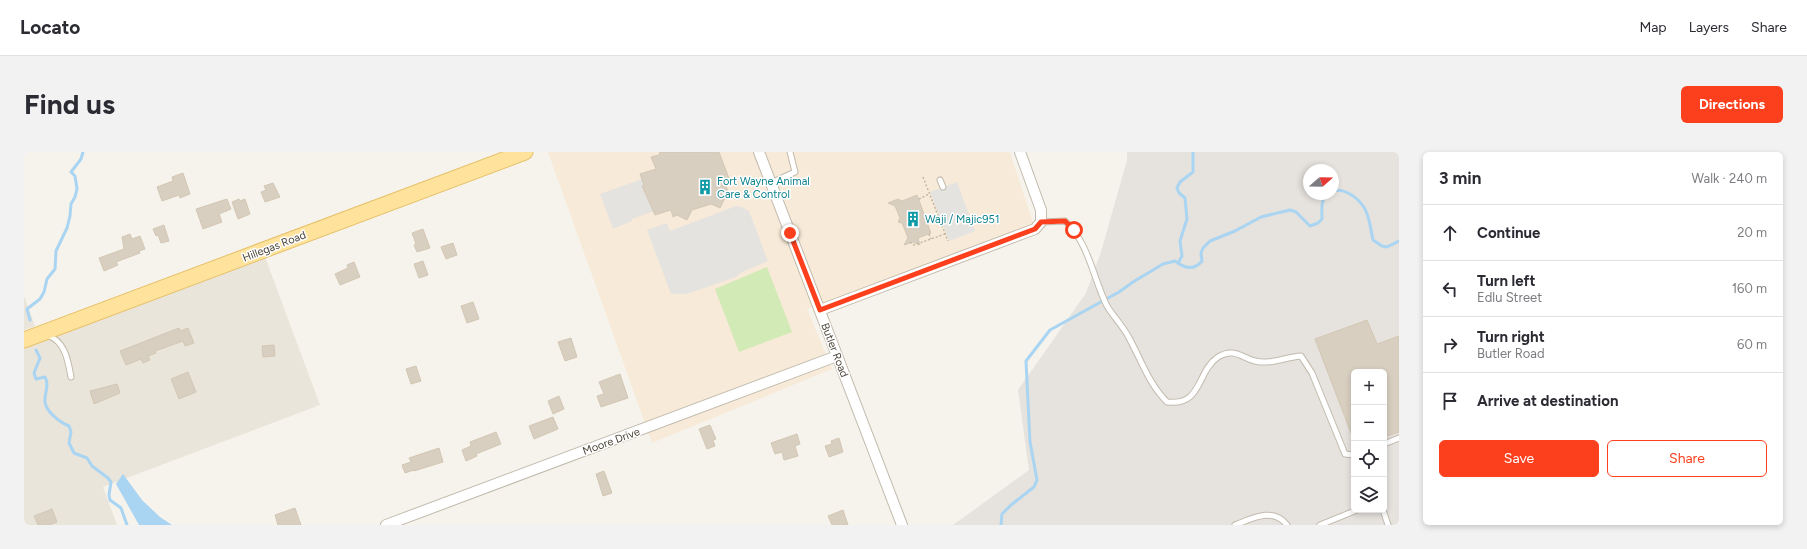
<!DOCTYPE html>
<html lang="en">
<head>
<meta charset="utf-8">
<style>
  body { margin:0; font-family:Figtree,sans-serif; background:#f2f2f3; color:#2b2b33 }
  .controls { position:absolute; right:12px; bottom:12px; display:grid; overflow:hidden; border-radius:6px; box-shadow:0 2px 6px #0003 }
  .controls button { width:36px; height:36px; display:grid; place-items:center; padding:0; border:0; border-bottom:1px solid #e1e1e2; background:#fff; color:#2b2b33; font:20px sans-serif }
  .compass { position:absolute; left:1279px; top:12px; width:36px; height:36px; border-radius:50%; background:#fff; box-shadow:0 2px 6px #0003; rotate:70deg }
  .stop { position:absolute; width:12px; height:12px; margin:-9px; border:3px solid #fc3f1d; border-radius:50%; background:#fff }
  .stop.end { background:#fc3f1d; border-color:#fff; box-shadow:0 1px 4px #0008 }
  .list { margin:0; padding:0; list-style:none }
  h2 { display:flex; justify-content:space-between; align-items:center; height:52px; margin:0; padding:0 16px; font-size:17px }
  h2 small { font-size:13px; font-weight:400; color:#7c7c81 }
  .list li { display:grid; grid-template-columns:26px 1fr auto; gap:12px; align-items:center; box-sizing:border-box; height:56px; padding:0 16px; border-top:1px solid #e1e1e2 }
  .list b { display:block; font-size:15px; white-space:nowrap }
  .list p { margin:0; font-size:13px; white-space:nowrap; color:#7c7c81 }
  .list em { font-size:13px; font-style:normal; color:#7c7c81 }
  .actions { display:flex; gap:8px; padding:12px 16px }
  .actions a { flex:1; padding:9px 0; border:1px solid #fc3f1d; border-radius:6px; text-align:center; font-size:14px; color:#fc3f1d }
  .actions .main { background:#fc3f1d; color:#fff }
  .icon { flex:none; width:22px; height:22px; fill:none; stroke:currentColor; stroke-width:2; stroke-linecap:round; stroke-linejoin:round }
  .map { position:relative; flex:none; width:1375px; height:373px; overflow:hidden; border-radius:6px }
  header { display:flex; align-items:center; gap:24px; box-sizing:border-box; height:56px; padding:0 20px; background:#fff; border-bottom:1px solid #e1e1e2 }
  header strong { font-size:19px }
  nav { display:flex; gap:22px; margin-inline-start:auto; font-size:14px }
  .intro { display:flex; align-items:center; justify-content:space-between; box-sizing:border-box; height:96px; padding:0 24px }
  h1 { margin:0; font-size:28px }
  .button { padding:10px 18px; border-radius:6px; background:#fc3f1d; color:#fff; font-size:14px; font-weight:700 }
  main { display:flex; gap:24px; padding:0 24px }
  aside { flex:1; background:#fff; border-radius:6px; box-shadow:0 2px 6px #0003 }
  .map>svg:first-child { display:block }
  .residential { fill:#eae5da }
  .commercial { fill:#f7ead8 }
  .industrial { fill:#e6e2dd; fill-rule:evenodd }
  .green { fill:#d2eab5 }
  .parking { fill:#e5e3e0 }
  .water { fill:#a9d4f2 }
  .lines { fill:none; stroke-linecap:round; stroke-linejoin:round }
  .stream { stroke:#a9d4f2; stroke-width:3 }
  .building { fill:#d8cfc1; stroke:#d3c7b4 }
  .lane-casing { stroke:#c2bbae; stroke-width:7 }
  .street-casing { stroke:#c2bbae; stroke-width:12 }
  .primary-casing { stroke:#e6c16a; stroke-width:17 }
  .path { stroke:#c4b79f; stroke-width:1.5; stroke-dasharray:2 2; stroke-linecap:butt }
  .lane { stroke:#fff; stroke-width:5 }
  .street { stroke:#fff; stroke-width:10 }
  .primary { stroke:#ffe39c; stroke-width:15 }
  .route { stroke:#fc3f1d; stroke-width:5 }
  .labels { text-anchor:middle; stroke-width:3; stroke-linejoin:round; paint-order:stroke }
  .culture-label { font-size:11px; fill:#0d838f; stroke:#fff; text-anchor:start }
  .street-label { font-size:11px; fill:#4b4439; stroke:#fff }
</style>
</head>
<body>
<header>
<strong>Locato</strong>
<nav><a>Map</a><a>Layers</a><a>Share</a></nav>
</header>
<div class="intro"><h1>Find us</h1><a class="button">Directions</a></div>
<main>
<div class="map">
<svg width="1375" height="373" viewBox="0 0 1375 373">
  <rect width="100%" height="100%" fill="#f6f3ec"/>
  <path class="residential" d="M241,105L296,253L79,335L93,373H0V197Z
    M0,144L11,174L0,178Z"/>
  <path class="commercial" d="M524,0H986L1011,77L783,157L808,217L628,291Z"/>
  <path class="industrial" d="M1103,0H1375V373H929L1005,318L994,238L1062,141L1077,100L1103,8ZM1285,18H1309V42H1285ZM1330,220H1360V358H1330Z"/>
  <path class="green" d="M743,115L768,180L715,200L691,137Z"/>
  <path class="parking" d="M618,27L620,33L618,34L630,59L608,67V69L589,77L576,42Z
    M933,30L951,79L925,89L906,40Z
    M712,54L718,55L725,59L744,109L718,120L712,125L663,142H647L623,78L643,71L646,79Z"/>
  <path class="water" d="M99,322L118,348L136,365L148,373H115L92,332Z"/>
  <g class="lines">
    <path class="stream" d="M1309,39C1316,37 1320,39 1326,42C1345,53 1345,69 1349,88L1358,94L1363,95L1375,89
      M1154,111L1158,104L1156,89L1163,67L1161,46L1155,41L1153,36L1156,30L1169,20V0
      M6,168L3,157L16,147L20,140L23,127L31,117L32,99L43,76L46,64L47,52L51,45L53,37L51,24L47,20L57,7L59,0
      M12,198L16,206L10,221L12,227L21,225C26,233 20,242 21,250C22,260 37,271 45,274L47,280L45,291L50,301L63,306L68,314L84,326L87,330L85,343L86,348L97,356L103,373
      M977,373L978,362L987,353L1010,335L1013,328L1006,290L1002,209L1026,178L1095,140L1109,130L1139,112L1151,109C1160,116 1170,119 1178,109L1177,101L1179,96L1186,89L1211,79L1237,65L1266,58L1272,60L1286,74L1294,71L1298,67C1298,58 1296,48 1304,42"/>
  </g>
  <path class="building" d="M636,0H695L706,29L701,31L706,45L701,46L696,56L687,52L668,58L663,68L653,63L649,65L647,58L631,63L618,34L620,33L616,22L632,17L627,5L635,3Z
    M159,21L166,42L156,46L155,43L138,49L133,35L149,29L148,25Z
    M249,31L256,45L241,50L237,40L242,38L240,34Z
    M893,43L907,81L894,86L896,93L889,90L880,93L884,86L878,71L874,70L876,66L871,54L864,51L874,47L878,49Z
    M203,47L207,57L195,62L198,70L179,77L172,57Z
    M215,47L216,49L221,47L226,62L214,67L208,50Z
    M140,73L145,89L137,91L134,83L132,84L129,77Z
    M399,77L406,96L393,100L390,93L392,92L388,81Z
    M106,82L108,87L116,84L121,97L115,99L116,101L92,110L94,113L80,119L75,106L100,97L98,85Z
    M429,91L433,103L422,107L417,95Z
    M399,109L404,123L395,126L390,112Z
    M330,110L336,125L316,133L311,122L324,116L323,113Z
    M449,150L455,167L443,171L437,154Z
    M1343,168L1353,192L1375,184V280L1360,285V220H1330L1329,286L1291,187Z
    M155,176L156,179L164,176L170,191L161,194L159,189L131,199L132,201L124,204L126,208L119,211L117,207L102,213L96,199Z
    M547,186L553,205L541,209L534,190Z
    M250,193L251,204L239,205L238,194Z
    M392,214L397,229L387,232L382,217Z
    M164,220L172,240L155,247L147,227Z
    M596,222L604,246L577,255L573,244L580,242L575,230Z
    M93,232L96,241L70,252L66,239Z
    M535,244L540,257L529,262L524,249Z
    M529,265L534,277L510,287L505,274Z
    M686,273L692,287L689,288L691,294L683,297L675,277Z
    M472,280L477,292L452,302L453,304L442,309L438,298L447,294L446,290Z
    M773,282L776,292L771,294L774,304L760,308L758,300L751,302L747,291Z
    M815,286L819,300L805,305L801,294L808,292L807,289Z
    M415,296L419,310L390,319V318L381,321L378,313L387,310L385,306Z
    M580,319L588,341L579,344L572,322Z
    M271,356L277,373H254L251,363Z
    M28,357L33,370L25,373H14L10,364Z
    M819,358L824,373H808L804,364Z"/>
  <g class="lines">
    <g class="lane-casing">
      <path id="lane" d="M916,28L919,35
        M747,31L771,20L766,0
        M1017,70L1041,69C1065,91 1069,126 1083,154C1089,164 1098,173 1104,184C1117,207 1124,231 1143,250C1179,254 1172,220 1194,205C1210,195 1218,206 1231,209C1246,213 1262,205 1277,204L1288,221L1321,302L1330,303
        M23,183C41,189 44,208 47,225
        M1360,292L1375,286
        M1359,358L1364,373
        M1211,373C1229,366 1249,355 1263,373
        M1296,373L1333,358"/>
    </g>
    <g class="street-casing">
      <path id="street" d="M735,0L878,373
        M796,158L1011,77L1017,70V58L996,0
        M362,373L813,204"/>
    </g>
    <g class="primary-casing">
      <path id="primary" d="M0,188L501,0"/>
    </g>
    <path class="path" d="M899,25L924,89
      M895,47L905,42
      M905,82L907,87
      M886,90L890,93L921,82"/>
    <use href="#lane" class="lane"/>
    <use href="#street" class="street"/>
    <use href="#primary" class="primary"/>
  </g>
  <g class="lines">
    <path class="route" d="M766,81L796,158L1011,77L1017,70L1041,69L1050,78"/>
  </g>
  <defs>
    <g id="building-bare" transform="scale(1.2)"><path d="M-4-6H4V6H1V3H-1V6H-4ZM-2.5-4.3h1.7v1.8h-1.7ZM.8-4.3h1.7v1.8H.8ZM-2.5-1h1.7V.8h-1.7ZM.8-1h1.7V.8H.8Z" fill="#0f9aa8" stroke="#fff" stroke-width="2.5" paint-order="stroke"/></g>
  </defs>
  <g fill-rule="evenodd">
    <use href="#building-bare" x="681" y="35"/>
    <use href="#building-bare" x="889" y="67"/>
  </g>
  <g class="labels">
    <g class="culture-label">
      <text x="693" y="33">Fort Wayne Animal<tspan x="693" dy="13">Care &amp; Control</tspan></text>
      <text x="901" y="71">Waji / Majic951</text>
    </g>
    <g class="street-label">
      <text transform="translate(250 94) rotate(-21)" y="4">Hillegas Road</text>
      <text transform="translate(811 198) rotate(69)" y="4">Butler Road</text>
      <text transform="translate(587 289) rotate(-20)" y="4">Moore Drive</text>
    </g>
  </g>
</svg>
<div class="controls">
<button>+</button>
<button>−</button>
<button><svg class="icon" aria-label="locate" viewBox="0 0 24 24"><circle cx="12" cy="12" r="6"/><path d="M12 2v4M12 18v4M2 12h4M18 12h4"/></svg></button>
<button><svg class="icon" aria-label="layers" viewBox="0 0 24 24"><path d="M12 4l9 5-9 5-9-5zM3 14l9 5 9-5"/></svg></button>
</div>
<svg class="compass" viewBox="-18 -18 36 36"><path d="M0-13l5 13h-10z" fill="#e53935"/><path d="M0 13l5-13h-10z" fill="#7c7c81"/></svg>
<div class="stop" style="left:1050px;top:78px"></div>
<div class="stop end" style="left:766px;top:81px"></div>
</div>
<aside>
<h2>3 min<small>Walk · 240 m</small></h2>
<ul class="list">
<li><svg class="icon" aria-label="ahead" viewBox="0 0 24 24"><path d="M12 20V5M6 11l6-6 6 6"/></svg><div><b>Continue</b></div><em>20 m</em></li>
<li><svg class="icon" aria-label="left" viewBox="0 0 24 24"><path d="M17 20v-9H6M10 6l-5 5 5 5"/></svg><div><b>Turn left</b><p>Edlu Street</p></div><em>160 m</em></li>
<li><svg class="icon" aria-label="right" viewBox="0 0 24 24"><path d="M7 20v-9h11M14 6l5 5-5 5"/></svg><div><b>Turn right</b><p>Butler Road</p></div><em>60 m</em></li>
<li><svg class="icon" aria-label="arrive" viewBox="0 0 24 24"><path d="M6 21V4h12l-3 4 3 4H6"/></svg><div><b>Arrive at destination</b></div></li>
</ul>
<div class="actions"><a class="main">Save</a><a>Share</a></div>
</aside>
</main>
</body>
</html>
